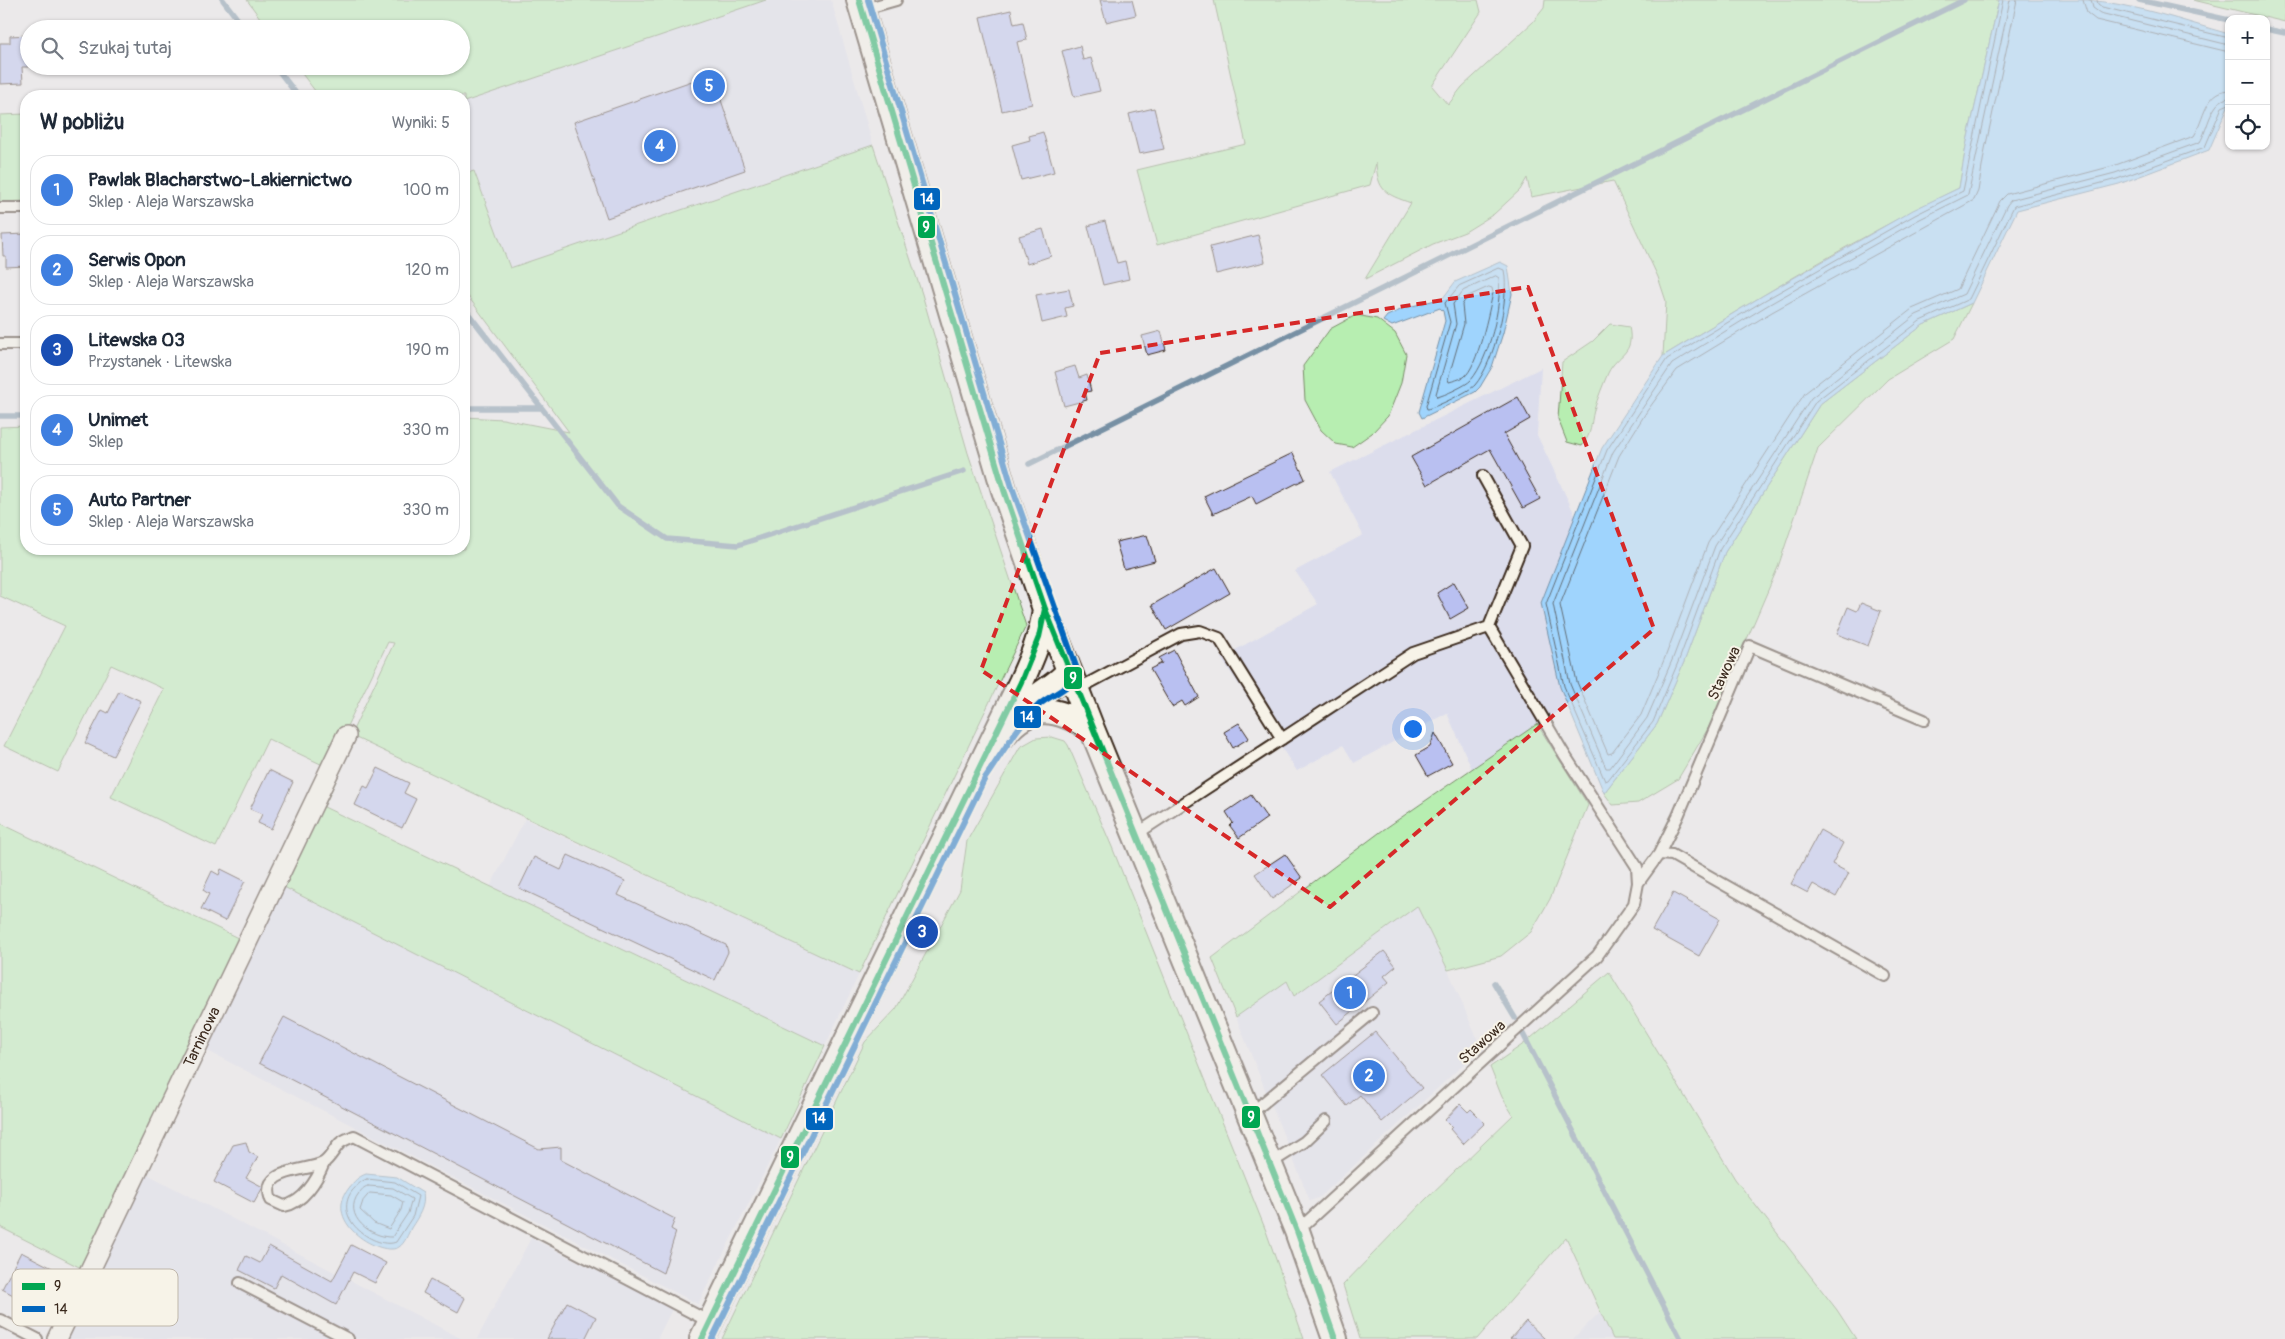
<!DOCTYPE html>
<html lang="pl">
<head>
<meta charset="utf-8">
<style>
  body { margin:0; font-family:Pangolin,sans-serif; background:#f6f6f7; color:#1f2937 }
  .controls { position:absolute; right:15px; top:15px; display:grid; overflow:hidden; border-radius:10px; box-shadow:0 1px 4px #0004 }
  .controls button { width:45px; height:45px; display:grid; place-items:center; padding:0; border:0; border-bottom:1px solid #e0e1e3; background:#fff; color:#1f2937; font:25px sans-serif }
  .you { position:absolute; left:1412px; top:728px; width:18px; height:18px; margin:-12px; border:4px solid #fff; border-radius:50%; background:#1a73e8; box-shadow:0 0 0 8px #1a73e833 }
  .badge { display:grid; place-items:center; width:32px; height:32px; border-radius:50%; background:#1f6fb2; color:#fff; font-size:16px; font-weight:700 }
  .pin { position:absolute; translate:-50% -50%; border:2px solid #fff; box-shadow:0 1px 5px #0006 }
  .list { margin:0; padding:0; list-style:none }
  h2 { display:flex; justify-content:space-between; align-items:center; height:65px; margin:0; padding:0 20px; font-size:21px }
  h2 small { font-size:16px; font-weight:400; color:#747a83 }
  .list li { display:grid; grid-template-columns:32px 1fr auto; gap:15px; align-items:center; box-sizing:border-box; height:70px; margin:0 10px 10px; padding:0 10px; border:1px solid #e0e1e3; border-radius:20px }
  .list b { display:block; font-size:19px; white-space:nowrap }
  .list p { margin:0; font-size:16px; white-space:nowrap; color:#747a83 }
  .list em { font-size:16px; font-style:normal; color:#747a83 }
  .icon { flex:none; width:28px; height:28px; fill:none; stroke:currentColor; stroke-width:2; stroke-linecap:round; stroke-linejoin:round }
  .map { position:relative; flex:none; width:2285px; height:1339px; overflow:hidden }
  .search { position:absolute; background:#fff; box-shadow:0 1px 4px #0004; left:20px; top:20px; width:450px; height:55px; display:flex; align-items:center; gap:12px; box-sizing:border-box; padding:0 18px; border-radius:28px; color:#747a83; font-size:19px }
  .panel { position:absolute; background:#fff; box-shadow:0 1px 4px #0004; left:20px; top:90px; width:450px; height:465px; border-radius:20px }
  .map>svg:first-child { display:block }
  .built { fill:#dcddec }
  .green { fill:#b7eeb1; stroke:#798c68 }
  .water { fill:#9fd4fd; stroke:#7790a4 }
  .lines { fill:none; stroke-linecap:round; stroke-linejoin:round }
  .shore { stroke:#636e77; stroke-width:1 }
  .stream { stroke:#7790a4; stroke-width:5.5 }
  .building { fill:#b9c0f1; stroke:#3b2a1e }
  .service-casing { stroke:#3b2a1e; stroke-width:14 }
  .minor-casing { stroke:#3b2a1e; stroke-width:22 }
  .tertiary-casing { stroke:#3b2a1e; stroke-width:28 }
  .service { stroke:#f7f3e8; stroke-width:10 }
  .minor { stroke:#f7f3e8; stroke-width:19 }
  .tertiary { stroke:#f7f3e8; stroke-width:24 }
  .bus-1-casing { stroke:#f7f3e8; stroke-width:10 }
  .bus-2-casing { stroke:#f7f3e8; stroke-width:10 }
  .bus-1 { stroke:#00a651; stroke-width:6 }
  .bus-2 { stroke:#0065bd; stroke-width:6 }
  .marked { fill:none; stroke:#d62828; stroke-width:4; stroke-dasharray:10 6; stroke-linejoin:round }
  .labels { text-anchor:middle; stroke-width:4; stroke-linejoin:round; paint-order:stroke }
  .street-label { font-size:15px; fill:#3b2a1e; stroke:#f7f3e8 }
  .key { fill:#f7f3e8; stroke:#bfb7ab; stroke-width:1 }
  .key-label { font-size:14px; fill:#3b2a1e }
  .line-badge { stroke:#f7f3e8; stroke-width:2 }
  .badge-label { font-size:14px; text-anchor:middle; font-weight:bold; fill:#fff }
</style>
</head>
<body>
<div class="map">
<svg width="2285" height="1339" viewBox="0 0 2285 1339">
  <rect width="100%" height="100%" fill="#ebe9ea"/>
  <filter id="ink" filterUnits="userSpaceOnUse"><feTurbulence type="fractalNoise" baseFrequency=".02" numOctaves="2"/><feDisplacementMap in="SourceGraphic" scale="10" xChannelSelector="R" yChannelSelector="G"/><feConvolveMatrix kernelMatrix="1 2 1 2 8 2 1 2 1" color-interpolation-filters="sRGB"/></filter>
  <g filter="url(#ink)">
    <path class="built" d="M766,0H831L873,145L510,268L474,171L464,174V102Z
      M1541,368L1537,435L1576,517L1541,603L1560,687L1567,705L1472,769L1447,713L1354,763L1343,745L1297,771L1221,658L1318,604L1295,571L1363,535L1330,472Z
      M525,819L859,974L825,1046L490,887Z
      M280,885L781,1139L698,1304L204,1049Z
      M1417,906L1448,970L1481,1048L1320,1197L1310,1201L1236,1017L1287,980L1294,996Z
      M145,1173L462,1339H62Z
      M531,1238L672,1309L657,1339H477Z
      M1600,1312L1613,1339H1573Z"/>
    <path class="green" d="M247,0H766L464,102V96H319L296,66H461V29H268Z
      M1214,0H1478L1481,12L1432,86L1448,105L1462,87L1533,22L1544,8L1545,0H1999L1966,146L1959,188C1857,237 1760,297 1663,356L1666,301L1658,277L1613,181L1531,197L1527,178L1520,190L1494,214L1465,232L1433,244L1365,279L1411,203C1385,194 1378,191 1376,163L1370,185L1157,245L1137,170L1246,144Z
      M2193,0H2285V22Z
      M26,114V201L0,202V115Z
      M873,145L922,294L968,453L1026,626L859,974L356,738L324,807L825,1046L781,1139L280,885L394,643L388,642L327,767L268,739L216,847L111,797L164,689L111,665L58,772L4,746L65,626L0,596V427L26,426V549H464V417L503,419L569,432L464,291V174L474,171L510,268Z
      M1972,303L1954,339L1888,379L1818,448L1778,567L1710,725L1678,779L1638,803L1613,805L1604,793L1657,724L1684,662L1725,552L1820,404L1923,325Z
      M1356,315L1377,319L1395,333L1406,354L1401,383L1388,416L1372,433L1352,447L1336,444L1321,430L1305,400L1303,366L1330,329Z
      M1610,324L1629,327C1635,355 1618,353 1608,373C1603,385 1598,397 1594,410C1590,426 1593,431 1582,446L1567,442L1558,419L1562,362L1593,341Z
      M1537,724L1588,805L1550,899L1531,932L1501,956L1448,970L1417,906L1294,996L1287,981L1236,1017L1212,958L1383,830Z
      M1052,737L1065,741L1068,745L1112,847L1266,1231L1304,1339H722L865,1042L896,1009L960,890L967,841L1020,747L1036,738Z
      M0,823L242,940L81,1268L0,1227Z
      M1609,972L1735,1179L1837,1310L1856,1339H1613L1566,1237L1477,1339H1360L1343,1285L1426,1199L1513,1115L1502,1097L1490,1067L1525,1043Z"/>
    <path class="water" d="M1999,0C2028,0 2058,0 2087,0C2135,4 2183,21 2229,34V104L2209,150L2119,184L2017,210L1972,303L1923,325L1820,404L1725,552L1684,662L1657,724L1604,793L1560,687L1541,603L1602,448L1663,356L1762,296L1913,210L1959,188L1966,146Z
      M1500,262L1508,266L1512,294L1503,333L1492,367L1480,387L1475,392L1422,418L1419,412L1445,321L1443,311L1440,308L1392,326L1383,321L1387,316L1405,308L1443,298L1455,282Z
      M366,1174L397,1177L423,1193C426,1206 418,1217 411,1228C408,1234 405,1243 399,1247C382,1258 321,1223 349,1188C354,1181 358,1177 366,1174Z"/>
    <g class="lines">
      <path class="shore" d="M2003,0L1963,191L1915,215L1765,300L1667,359L1607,450L1546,604L1564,686L1605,781L1608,780L1653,722L1679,660L1720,549L1816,401L1920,321L1969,299L2014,206L2117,179L2205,147L2222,107L2229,104
        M2010,0L1968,195L1918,220L1768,305L1672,364L1613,452L1553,604L1570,684L1606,768H1610L1647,718L1673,658L1715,546L1811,398L1916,315L1964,294L2007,205L2011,200L2115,173L2200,142C2208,129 2211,99 2229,98
        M2017,0L1985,149L1978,191L1974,200L1772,312L1677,370L1647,411L1619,456L1560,605L1577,682L1608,754L1612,753L1641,715L1666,655L1708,543L1805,393L1912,309L1958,289L2000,201L2007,194L2113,166L2194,136C2204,120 2205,91 2229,90
        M2083,0L2087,13L2096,20L2229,52
        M2091,0L2093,8L2100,13L2229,45
        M2097,0L2098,4L2102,7L2229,38
        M1499,268L1504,270C1510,299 1494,363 1475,385C1470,391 1434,408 1427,409L1426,406L1450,322L1445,303L1459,286Z
        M1496,276L1499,278C1502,305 1489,359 1471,380C1467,385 1443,396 1437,397L1436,394L1456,324L1453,304L1463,291Z
        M1489,287L1492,288L1493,293C1489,310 1478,367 1464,377C1460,379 1453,381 1449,382L1448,379L1464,324L1462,305L1467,297Z
        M367,1179L395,1182L418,1196L413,1216L396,1242C377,1250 331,1220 352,1191C357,1186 360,1181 367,1179Z
        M368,1186L393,1188L412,1199L408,1213L392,1237C372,1238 341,1216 359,1193C362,1190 363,1187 368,1186Z
        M370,1193L391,1195L403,1202L401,1210L389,1229L374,1223L360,1210L363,1201Z"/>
      <path class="stream" d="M223,0L245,29
        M2139,0L2229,20
        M2266,29L2285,33
        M275,66L298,96
        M464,308L618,506L667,539L738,545L964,471
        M464,408H541
        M0,416H26
        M1029,464L1964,0
        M1494,983L1515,1018
        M1523,1034L1681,1339"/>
    </g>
    <path class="building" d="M1100,0H1132L1136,15L1106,22Z
      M1011,10L1014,24L1023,22L1027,40L1017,42L1032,104L1002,111L980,17Z
      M29,35V67H22L23,83L0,84V43H10V36Z
      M1080,46L1083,60L1091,58L1100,91L1074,97L1062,51Z
      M712,74L745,170L607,218L574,122Z
      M1154,108L1164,149L1139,154L1129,114Z
      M1043,132L1054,172L1021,180L1012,145L1030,140L1029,136Z
      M1105,221L1117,263L1125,261L1129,279L1103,285L1088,226Z
      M1043,229L1051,256L1027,264L1019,236Z
      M26,234V266L6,267V256H3L2,235Z
      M1258,235L1265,262L1216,274L1210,247Z
      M1069,289L1073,306L1065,308L1067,317L1042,323L1036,295Z
      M1161,331L1166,350L1147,355L1142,336Z
      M1075,366L1079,378L1087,375L1091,391L1085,392L1087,400L1064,406L1055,372Z
      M1518,397L1530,419L1504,434L1540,499L1523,508L1490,449L1427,485L1411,457Z
      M1293,453L1305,479L1256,504L1252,496L1213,514L1204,496Z
      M1147,535L1155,561L1124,569L1116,542Z
      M1216,568L1230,593L1166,630L1152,605Z
      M1454,582L1469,608L1450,619L1437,593Z
      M1861,603L1881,611L1868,646L1837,634L1848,607L1857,611Z
      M1174,650L1199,697L1185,706L1182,701L1172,707L1150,669L1162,663L1159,658Z
      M119,691L141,701L113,756L85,743L102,710L108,713Z
      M1239,723L1249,738L1233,748L1224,732Z
      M1435,733L1452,763L1428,776L1416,755L1430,747Z
      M378,768L409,783L404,793L416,799L402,828L355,805L364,786L368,788Z
      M269,770L293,782L271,829L258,823L262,814L250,809Z
      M1251,795L1267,818L1239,838L1230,826L1233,823L1226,812Z
      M1820,830L1843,843L1832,864L1849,873L1836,897L1813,884L1808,893L1791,884Z
      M1285,854L1302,878L1272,899L1255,874Z
      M568,855L625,881L618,895L726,945L728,952L715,980L519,888L534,857L561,870Z
      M221,869L245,881L225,921L201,909L209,894L203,890L212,871L219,875Z
      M1673,893L1720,919L1699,956L1652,930Z
      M1384,951L1396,966L1384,976L1389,982L1337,1024L1319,1001Z
      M284,1017L539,1149L561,1147V1160L675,1219L671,1229L676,1232L663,1273L259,1063Z
      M1375,1032L1422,1088L1382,1122L1360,1095L1347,1106L1322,1075Z
      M1460,1104L1468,1112L1471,1109L1485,1123L1463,1144L1450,1129L1452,1127L1445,1120Z
      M246,1142L249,1152L258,1157L246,1178L263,1187L254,1203L214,1182L233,1145Z
      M351,1245L386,1263L375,1283L353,1272L336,1305L281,1274L274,1288L239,1270L246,1256L260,1263L269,1246L332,1281Z
      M21,1252L52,1268L32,1305L2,1289Z
      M430,1280L465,1298L458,1312L423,1293Z
      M567,1302L596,1317L585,1339H547Z
      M1526,1321L1545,1339H1510Z"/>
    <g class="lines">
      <g class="service-casing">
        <path id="service" d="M861,10L896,0
          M0,208H26
          M0,344H26
          M1489,627L1564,754L1637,867L1638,883
          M1076,690L1181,634L1200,631L1219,638L1282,739
          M1135,835L1413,653L1489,627L1522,546L1483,476
          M1659,854L1672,855L1885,976
          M1250,1114L1372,1013
          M324,1163C317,1180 303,1203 284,1206L271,1200C259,1168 306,1172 323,1163C330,1159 334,1149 340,1143C344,1140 350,1138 354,1136L710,1322
          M1269,1164L1304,1142L1326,1121
          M1297,1231L1597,956L1634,904L1638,883L1659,854L1678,816L1750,646L1924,720
          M240,1283L348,1339
          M0,1320L37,1339"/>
      </g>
      <g class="minor-casing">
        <g id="minor">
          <path id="s1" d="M57,1339L346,736"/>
        </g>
      </g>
      <g class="tertiary-casing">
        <path id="tertiary" d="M859,0L1004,490L1045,609L1092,729L1297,1231L1335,1339
          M1018,718C1033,693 1053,690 1069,671
          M999,741C1028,702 1053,705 1092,729
          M702,1339L1021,682C1032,658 1042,635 1045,609"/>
      </g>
      <use href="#service" class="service"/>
      <use href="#minor" class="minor"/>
      <use href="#tertiary" class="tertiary"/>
      <g class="bus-1-casing">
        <path id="bus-1" d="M859,0L1004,490L1045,609L1297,1231L1335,1339
          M702,1339L1021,682L1039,637L1045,609"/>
      </g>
      <g class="bus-2-casing">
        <path id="bus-2" d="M712,1339L985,778C1002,754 1018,724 1040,704C1052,694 1072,688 1078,672L1012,487L868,0"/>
      </g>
      <use href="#bus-1" class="bus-1"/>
      <use href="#bus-2" class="bus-2"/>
    </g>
  </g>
  <path d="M0 0H2285V1339H0ZM1528,287L1654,629L1330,907L981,670L1100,353Z" fill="#ebe9ea" fill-opacity=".55" fill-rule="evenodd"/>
  <path class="marked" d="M1528,287L1654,629L1330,907L981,670L1100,353Z"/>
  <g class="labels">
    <g class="street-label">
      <text transform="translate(1724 673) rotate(-65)" y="5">Stawowa</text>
      <text dy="5" stroke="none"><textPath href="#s1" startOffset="335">Tarninowa</textPath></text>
      <text transform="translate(1482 1042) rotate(-42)" y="5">Stawowa</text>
    </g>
  </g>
  <rect x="12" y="1269" width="166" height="57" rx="8" class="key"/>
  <rect x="22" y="1283" width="23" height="7" fill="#00a651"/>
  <rect x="22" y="1306" width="23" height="6" fill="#0065bd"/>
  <g class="key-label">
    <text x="54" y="1291">9</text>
    <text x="54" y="1314">14</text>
  </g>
  <g class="line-badge">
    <rect x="913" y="187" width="28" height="24" rx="5" fill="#0065bd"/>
    <rect x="917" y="215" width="19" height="24" rx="5" fill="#00a651"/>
    <rect x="1063" y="666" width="20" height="24" rx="5" fill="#00a651"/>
    <rect x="1013" y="705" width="29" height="24" rx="5" fill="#0065bd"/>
    <rect x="1241" y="1105" width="20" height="24" rx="5" fill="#00a651"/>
    <rect x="805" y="1107" width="29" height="24" rx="5" fill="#0065bd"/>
    <rect x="780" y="1145" width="20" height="24" rx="5" fill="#00a651"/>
  </g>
  <g class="badge-label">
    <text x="927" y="204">14</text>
    <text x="926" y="232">9</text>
    <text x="1073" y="683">9</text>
    <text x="1027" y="722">14</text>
    <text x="1251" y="1122">9</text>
    <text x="819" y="1123">14</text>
    <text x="790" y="1162">9</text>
  </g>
</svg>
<div class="controls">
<button>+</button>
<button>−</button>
<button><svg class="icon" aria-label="locate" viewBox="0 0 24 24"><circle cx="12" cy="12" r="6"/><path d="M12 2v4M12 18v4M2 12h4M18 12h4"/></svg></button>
</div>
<div class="you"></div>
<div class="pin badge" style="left:1350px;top:993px;background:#3f7fe0">1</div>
<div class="pin badge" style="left:1369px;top:1076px;background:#3f7fe0">2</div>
<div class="pin badge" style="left:922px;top:932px;background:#1a4fb4">3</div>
<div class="pin badge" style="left:660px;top:146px;background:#3f7fe0">4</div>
<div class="pin badge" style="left:709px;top:86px;background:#3f7fe0">5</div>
<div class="search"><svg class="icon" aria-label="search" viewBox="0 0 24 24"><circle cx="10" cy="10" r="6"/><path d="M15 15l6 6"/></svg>Szukaj tutaj</div>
<section class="panel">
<h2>W pobliżu<small>Wyniki: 5</small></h2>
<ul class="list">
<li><span class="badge" style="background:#3f7fe0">1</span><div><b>Pawlak Blacharstwo-Lakiernictwo</b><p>Sklep · Aleja Warszawska</p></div><em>100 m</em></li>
<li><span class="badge" style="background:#3f7fe0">2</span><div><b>Serwis Opon</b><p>Sklep · Aleja Warszawska</p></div><em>120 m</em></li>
<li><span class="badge" style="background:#1a4fb4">3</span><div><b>Litewska 03</b><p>Przystanek · Litewska</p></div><em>190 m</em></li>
<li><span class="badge" style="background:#3f7fe0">4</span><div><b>Unimet</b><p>Sklep</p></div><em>330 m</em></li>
<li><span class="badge" style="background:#3f7fe0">5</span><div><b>Auto Partner</b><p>Sklep · Aleja Warszawska</p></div><em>330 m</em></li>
</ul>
</section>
</div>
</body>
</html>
